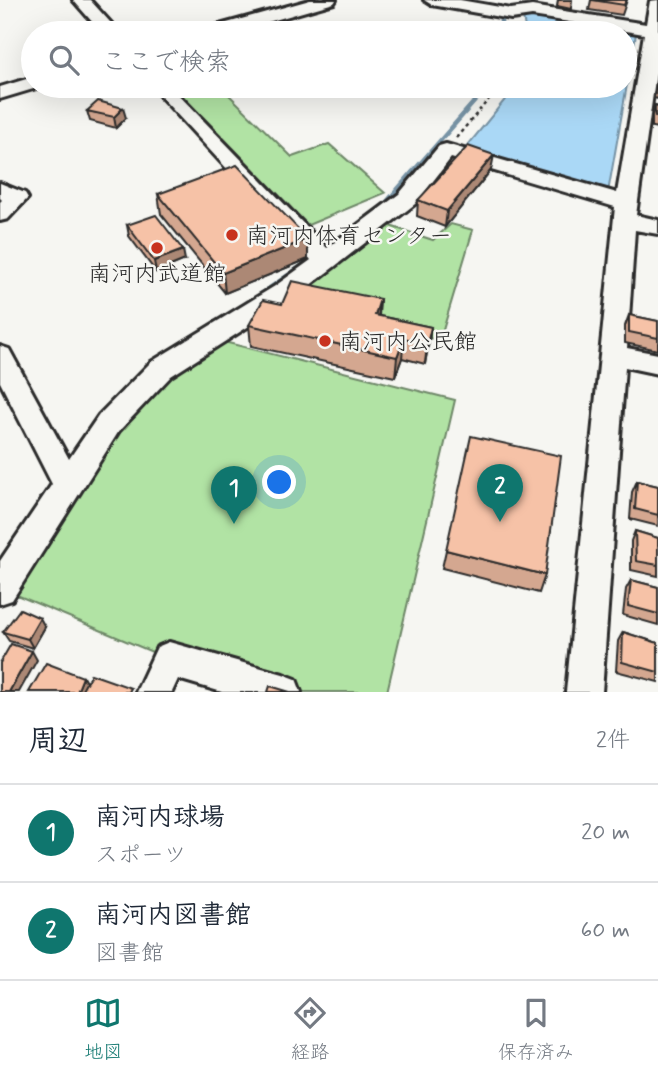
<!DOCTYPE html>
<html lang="ja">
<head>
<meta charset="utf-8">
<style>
  body { margin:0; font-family:Mynerve,"Klee One",sans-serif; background:#f6f6f7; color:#1f2937 }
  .you { position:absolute; left:280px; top:483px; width:24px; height:24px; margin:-18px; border:5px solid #fff; border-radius:50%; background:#1a73e8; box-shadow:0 0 0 10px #1a73e833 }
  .badge { display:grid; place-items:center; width:46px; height:46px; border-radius:50%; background:#0f766e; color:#fff; font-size:23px; font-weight:700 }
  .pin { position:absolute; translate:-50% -58px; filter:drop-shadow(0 2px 4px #0008) }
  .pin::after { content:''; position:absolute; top:37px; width:24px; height:21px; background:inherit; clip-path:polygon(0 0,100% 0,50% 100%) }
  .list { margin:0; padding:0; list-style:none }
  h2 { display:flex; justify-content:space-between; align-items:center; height:91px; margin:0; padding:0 28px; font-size:30px }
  h2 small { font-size:23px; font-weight:400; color:#747a83 }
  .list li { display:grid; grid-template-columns:46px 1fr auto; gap:21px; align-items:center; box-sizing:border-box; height:98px; padding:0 28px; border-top:2px solid #e0e1e3 }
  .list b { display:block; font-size:26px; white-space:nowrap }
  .list p { margin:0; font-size:23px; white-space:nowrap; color:#747a83 }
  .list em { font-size:23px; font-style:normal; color:#747a83 }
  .icon { flex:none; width:38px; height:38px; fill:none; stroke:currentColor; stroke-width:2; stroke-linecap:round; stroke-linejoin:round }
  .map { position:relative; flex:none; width:658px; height:692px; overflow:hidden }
  .search { position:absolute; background:#fff; box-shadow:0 7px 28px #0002; left:21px; right:21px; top:21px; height:77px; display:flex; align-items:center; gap:18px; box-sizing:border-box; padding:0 24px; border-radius:38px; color:#747a83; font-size:26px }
  .sheet { height:287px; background:#fff }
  nav { display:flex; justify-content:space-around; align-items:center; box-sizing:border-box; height:98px; border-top:2px solid #e0e1e3; background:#fff; font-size:19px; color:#747a83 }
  nav a { display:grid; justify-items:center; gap:4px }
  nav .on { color:#0f766e }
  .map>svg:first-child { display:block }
  .green { fill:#b1e3a4; stroke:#6e8768; stroke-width:2 }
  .water { fill:#aad8f6; stroke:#7793a5; stroke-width:2 }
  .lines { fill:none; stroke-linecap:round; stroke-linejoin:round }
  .stream-far1 { stroke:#7793a5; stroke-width:4.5 }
  .stream { stroke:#7793a5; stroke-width:5 }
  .minor-casing { stroke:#2b2b2b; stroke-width:6 }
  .path { stroke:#2b2b2b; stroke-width:2.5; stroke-dasharray:3.5 3.5; stroke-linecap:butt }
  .minor { fill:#f6f6f2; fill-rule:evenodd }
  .wall { fill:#d4a790; stroke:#2b2b2b; stroke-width:2 }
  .shaded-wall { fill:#ac8875; stroke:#2b2b2b; stroke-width:2 }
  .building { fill:#f6c2a7; stroke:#2b2b2b; stroke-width:2 }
  .poi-dot { fill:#c8321e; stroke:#f6f6f2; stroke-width:2.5 }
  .labels { text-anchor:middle; stroke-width:5; stroke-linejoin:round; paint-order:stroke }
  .poi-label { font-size:23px; fill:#2b2b2b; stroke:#f6f6f2; text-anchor:start }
</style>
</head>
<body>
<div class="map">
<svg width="658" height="692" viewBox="0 0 658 692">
  <rect width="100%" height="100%" fill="#f6f6f2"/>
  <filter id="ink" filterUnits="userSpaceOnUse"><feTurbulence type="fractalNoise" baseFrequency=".0143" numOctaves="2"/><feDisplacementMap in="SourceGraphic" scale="14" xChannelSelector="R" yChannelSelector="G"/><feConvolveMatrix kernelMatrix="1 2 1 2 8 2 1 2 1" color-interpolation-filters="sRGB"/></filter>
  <g filter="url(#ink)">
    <path class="green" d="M173,86H220L292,157L329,144L385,193L308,225Z
      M378,222L433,240L451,224L473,230L440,340L376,328L274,298Z
      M212,339L455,400L387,692H282L169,659L0,588L109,423Z"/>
    <path class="water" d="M522,12L637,28L607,198L460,155L516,86H625V33H526Z"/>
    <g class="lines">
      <path class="stream-far1" d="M500,11L502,33
        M411,174L488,86"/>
      <path class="stream" d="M381,209L413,172
        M250,302L316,256"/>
      <g class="minor-casing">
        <path id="minor" d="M73,0H90L120,33H102Z
          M310,0H336L334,3L229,33H202L205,29Z
          M424,0H460L511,9L532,6L646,24L650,1L658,0V58L636,215L658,220V234L635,230L627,348L658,354V374L625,367L602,692H566L615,207L451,158L415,204L334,267L293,298L171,376L119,431L12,600L0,604V561L52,484L0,382V346L9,349L69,459L99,415L151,362L275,286L311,260L151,86H170L327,248L399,194L439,146L446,144L617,193L644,34L532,16L511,19L432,5Z
          M33,77V86L40,87L0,99V87Z
          M0,183L25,193L28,198L8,219L0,221V202L2,200L0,198Z
          M169,642L283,674L296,679L301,692H222L178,679L172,692H136L157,647Z"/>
      </g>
      <path class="path" d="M456,138L500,86"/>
      <use href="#minor" class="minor"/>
    </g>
    <path class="wall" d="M558,0H572L571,9L557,6Z
      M591,0H627L622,15L589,10Z
      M658,80V99L654,98Z
      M655,105L658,106V128L652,127V116Z
      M87,111L126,118L116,128L90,121Z
      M491,170L445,227L417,216L418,200Z
      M158,194L308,259L225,293L161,214Z
      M127,225L185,260L156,272L129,236Z
      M380,299L379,316L431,327L425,364L402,358L395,377L251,346L249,325L282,304Z
      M629,315L658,321V350L625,343V326Z
      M637,481L658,486V526L630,519L632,492Z
      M635,531L658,538V576L631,570V541Z
      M446,550L545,575L539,593L442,568Z
      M631,580L658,587V625L623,615L626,589Z
      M45,627L33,648L9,641L3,632Z
      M623,632L658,643V682L616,671L618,641Z"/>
    <path class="shaded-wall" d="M123,108L126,118L116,128L114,117Z
      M494,155L491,170L445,227L447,211Z
      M308,239V259L225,293L223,273Z
      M183,250L185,260L156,272L154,261Z
      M380,299L378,319L375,315Z
      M431,327L428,347L425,364L427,344Z
      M404,338L402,358L395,377L397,357Z
      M40,618L45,627L33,648L28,639Z
      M32,651L37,660L19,692H9Z
      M83,677L88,686L85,692H77Z"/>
    <path class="building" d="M592,0H626L624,5Z
      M98,101L123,108L114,117L87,111Z
      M655,105L658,106V117L655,116Z
      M468,146L494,155L447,211L418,200Z
      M237,165L308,239L223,273L158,194Z
      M156,215L183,250L154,261L127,225Z
      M292,281L380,299L375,315L431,327L427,344L404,338L397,357L249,325L263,300L282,304Z
      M629,315L658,321V338L629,332Z
      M471,436L561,456L545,575L446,550Z
      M637,481L658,486V515L635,509Z
      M635,531L658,538V565L636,561Z
      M631,580L658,587V614L628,606Z
      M20,609L40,618L28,639L3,632Z
      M623,632L658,643V672L622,662Z
      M11,644L32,651L9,692H0V663Z
      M46,663L83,677L77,692H29Z
      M91,674L131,688L129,692H81Z
      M270,686L290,692H268Z"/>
  </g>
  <g class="poi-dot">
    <circle cx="232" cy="235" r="7"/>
    <circle cx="157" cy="248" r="7"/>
    <circle cx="325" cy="341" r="7"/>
  </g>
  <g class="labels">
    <g class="poi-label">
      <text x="246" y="243">南河内体育センター</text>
      <text x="157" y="281" text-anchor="middle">南河内武道館</text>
      <text x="339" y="349">南河内公民館</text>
    </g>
  </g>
</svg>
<div class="you"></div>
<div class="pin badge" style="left:234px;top:524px">1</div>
<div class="pin badge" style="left:500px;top:522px">2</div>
<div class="search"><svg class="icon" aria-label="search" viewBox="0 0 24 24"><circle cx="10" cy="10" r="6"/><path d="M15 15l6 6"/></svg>ここで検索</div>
</div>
<section class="sheet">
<h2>周辺<small>2件</small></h2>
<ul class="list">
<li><span class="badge">1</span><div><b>南河内球場</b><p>スポーツ</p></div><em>20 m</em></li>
<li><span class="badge">2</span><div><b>南河内図書館</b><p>図書館</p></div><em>60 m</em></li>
</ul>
</section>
<nav>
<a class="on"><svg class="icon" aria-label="map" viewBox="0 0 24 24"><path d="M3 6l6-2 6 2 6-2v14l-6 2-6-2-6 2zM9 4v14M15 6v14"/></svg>地図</a>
<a><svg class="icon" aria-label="directions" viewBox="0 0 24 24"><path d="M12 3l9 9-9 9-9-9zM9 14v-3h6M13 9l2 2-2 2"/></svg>経路</a>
<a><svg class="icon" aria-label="saved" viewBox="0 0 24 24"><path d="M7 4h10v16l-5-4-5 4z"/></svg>保存済み</a>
</nav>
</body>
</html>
